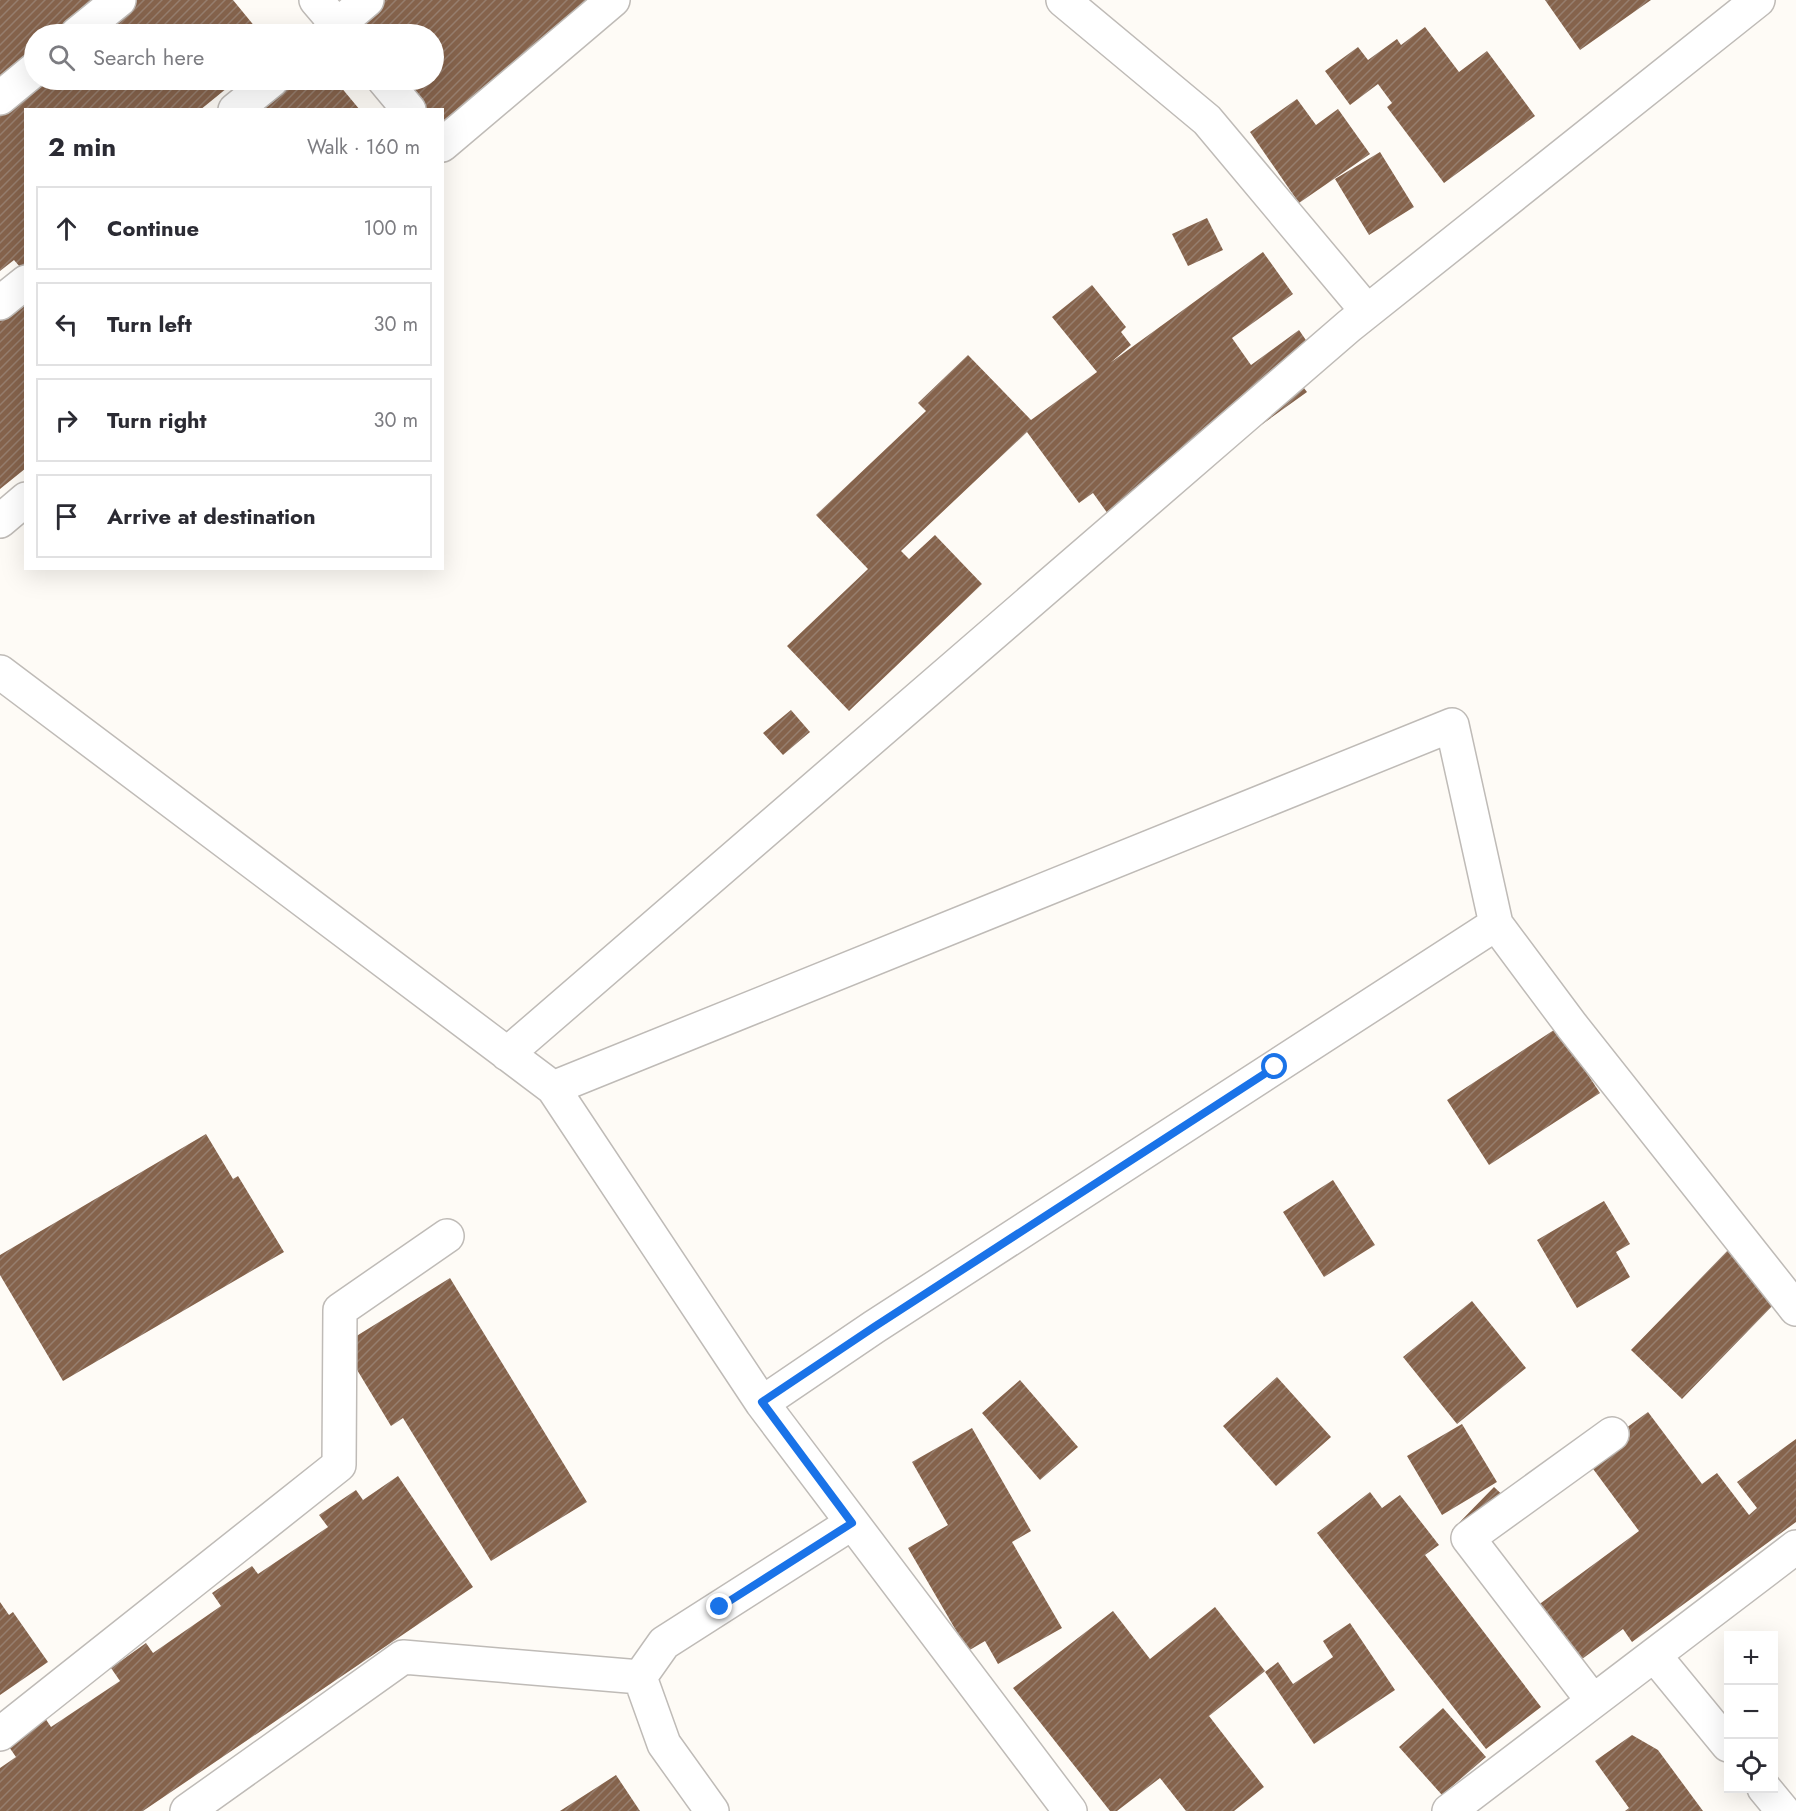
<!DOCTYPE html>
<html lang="en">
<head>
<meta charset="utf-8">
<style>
  body { margin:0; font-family:Jost,sans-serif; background:#f2f2f3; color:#2b2b33 }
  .controls { position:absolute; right:18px; bottom:18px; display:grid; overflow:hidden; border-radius:0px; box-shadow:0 6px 24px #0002 }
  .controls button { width:54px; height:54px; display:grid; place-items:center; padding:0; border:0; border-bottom:2px solid #e1e1e2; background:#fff; color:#2b2b33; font:30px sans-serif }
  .stop { position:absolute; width:18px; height:18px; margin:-14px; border:4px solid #1a73e8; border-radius:50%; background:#fff }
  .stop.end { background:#1a73e8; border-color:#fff; box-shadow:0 2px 6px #0008 }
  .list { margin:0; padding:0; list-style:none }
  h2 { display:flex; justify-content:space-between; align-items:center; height:78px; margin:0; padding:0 24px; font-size:26px }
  h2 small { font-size:20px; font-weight:400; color:#7c7c81 }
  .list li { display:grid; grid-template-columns:39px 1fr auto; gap:18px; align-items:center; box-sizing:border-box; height:84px; margin:0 12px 12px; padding:0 12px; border:2px solid #e1e1e2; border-radius:0px }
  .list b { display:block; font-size:22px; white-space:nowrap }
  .list em { font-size:20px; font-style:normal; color:#7c7c81 }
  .icon { flex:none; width:33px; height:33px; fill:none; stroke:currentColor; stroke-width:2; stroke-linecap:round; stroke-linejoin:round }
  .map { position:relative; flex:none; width:1796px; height:1811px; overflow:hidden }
  .search { position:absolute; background:#fff; box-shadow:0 6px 24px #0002; left:24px; top:24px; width:420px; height:66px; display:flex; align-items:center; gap:15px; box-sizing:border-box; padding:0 21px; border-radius:33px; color:#7c7c81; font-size:22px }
  .panel { position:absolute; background:#fff; box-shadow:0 6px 24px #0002; left:24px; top:108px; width:420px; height:462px; border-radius:0px }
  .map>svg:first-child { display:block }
  .building { fill:url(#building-hatch) }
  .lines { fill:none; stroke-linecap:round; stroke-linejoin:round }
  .minor-casing { stroke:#bfbbb7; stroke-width:36 }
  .minor { stroke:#fff; stroke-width:33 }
  .route { stroke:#1a73e8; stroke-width:8 }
</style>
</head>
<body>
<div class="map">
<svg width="1796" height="1811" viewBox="0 0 1796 1811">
  <defs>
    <pattern id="building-hatch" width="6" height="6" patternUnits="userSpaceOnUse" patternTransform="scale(1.5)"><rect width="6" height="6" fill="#85634c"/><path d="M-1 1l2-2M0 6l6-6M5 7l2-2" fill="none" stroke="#967e6e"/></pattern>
  </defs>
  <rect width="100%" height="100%" fill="#fefbf6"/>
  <path class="building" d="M0,0H233L261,34H34V80H237L200,110H26V274L14,260L0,271Z
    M373,0H611L442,134V110H410L386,80H434V34H349Z
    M1545,0H1651L1580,50Z
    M1425,27L1459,72L1487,51L1535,116L1444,183L1387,107L1392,103L1378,84L1350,105L1325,71L1358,47L1368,60L1397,39L1401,45Z
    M280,80H335L360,110H243Z
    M1297,99L1316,125L1338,109L1370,154L1299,203L1250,132Z
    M1380,152L1414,207L1369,235L1335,179Z
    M1207,218L1223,250L1188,266L1172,234Z
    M1263,252L1293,294L1232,338L1251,365L1299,330L1312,349L1288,367L1307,392L1118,528L1093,493L1079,503L1027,432L901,551L909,559L935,535L982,584L849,711L787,646L868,569L816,515L926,411L918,403L968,355L1031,420L1097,372L1052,317L1092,285L1126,327L1121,332L1131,345L1110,363Z
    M26,292V468L0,489V313Z
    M791,710L810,732L783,755L763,733Z
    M1557,1028L1600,1093L1489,1165L1447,1100Z
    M206,1134L233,1179L238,1176L284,1252L63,1381L0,1275V1255Z
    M1333,1180L1375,1245L1324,1277L1283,1212Z
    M1604,1201L1630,1244L1616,1252L1630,1277L1577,1308L1537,1240Z
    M1733,1245L1784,1294L1682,1399L1631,1350Z
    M450,1278L587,1502L491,1561L403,1418L391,1426L342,1345Z
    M1472,1301L1526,1368L1457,1424L1403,1357Z
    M1277,1377L1331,1437L1276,1486L1223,1426Z
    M1020,1380L1078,1447L1040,1480L982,1413Z
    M1648,1412L1702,1484L1717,1473L1749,1515L1757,1508L1737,1482L1796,1439V1522L1632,1642L1623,1629L1567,1670L1526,1614L1639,1531L1585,1458Z
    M1462,1424L1497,1482L1442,1515L1407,1456Z
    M972,1428L1031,1531L1012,1542L1062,1628L998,1664L985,1641L968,1651L908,1548L948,1525L912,1462Z
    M398,1476L473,1587L143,1811H0V1768L16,1757L7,1744L45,1718L51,1727L120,1681L111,1668L146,1643L153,1653L221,1606L212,1593L252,1566L258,1574L328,1527L319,1515L356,1490L363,1500Z
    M1494,1487L1509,1501L1466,1544L1452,1530Z
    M1370,1492L1382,1508L1400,1495L1439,1545L1425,1555L1541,1707L1486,1749L1317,1533Z
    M0,1602L9,1615L13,1612L48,1662L0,1695Z
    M1215,1607L1265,1671L1209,1716L1264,1787L1234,1811H1186L1160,1778L1117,1811H1110L1013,1688L1113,1611L1150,1659Z
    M1350,1623L1395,1690L1314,1744L1265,1672L1278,1662L1293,1684L1333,1657L1323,1641Z
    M1443,1708L1486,1757L1442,1795L1399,1747Z
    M1632,1735L1658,1750L1703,1811H1625L1629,1808L1595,1761Z
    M616,1775L640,1811H560Z"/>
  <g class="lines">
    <g class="minor-casing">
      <path id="minor" d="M316,0L345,34
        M1063,0L1207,120L1367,311
        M77,34L119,0
        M327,34L367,0
        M384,80L409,110
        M0,98L34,70
        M235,110L272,80
        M442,145L613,0
        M0,303L26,282
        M0,521L26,499
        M0,672L553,1088L1452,725L1496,924L1572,1026L1796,1309
        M507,1054L1349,326L1758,0
        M553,1088L762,1403L1070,1811
        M762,1403L874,1327L1496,924
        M1654,1655L1728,1745
        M640,1677L664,1744L712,1811
        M1593,1701L1468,1538L1612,1434
        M0,1734L339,1465L340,1310L447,1236
        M1764,1788L1783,1811
        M187,1811L403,1657L640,1677L664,1643L852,1523
        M1449,1811L1796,1547"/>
    </g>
    <use href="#minor" class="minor"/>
  </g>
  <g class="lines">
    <path class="route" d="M720,1607L852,1523L762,1402L874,1327L1275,1067"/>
  </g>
</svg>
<div class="controls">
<button>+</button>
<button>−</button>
<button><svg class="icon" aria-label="locate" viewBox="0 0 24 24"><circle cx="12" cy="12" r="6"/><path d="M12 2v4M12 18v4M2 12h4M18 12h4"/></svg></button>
</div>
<div class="stop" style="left:1275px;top:1067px"></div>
<div class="stop end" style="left:720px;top:1607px"></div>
<div class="search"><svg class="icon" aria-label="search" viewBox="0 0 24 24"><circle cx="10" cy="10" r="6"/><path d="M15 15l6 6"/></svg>Search here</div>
<section class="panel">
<h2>2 min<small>Walk · 160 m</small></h2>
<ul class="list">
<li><svg class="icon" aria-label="ahead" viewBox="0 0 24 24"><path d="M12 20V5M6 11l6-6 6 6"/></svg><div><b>Continue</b></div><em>100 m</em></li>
<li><svg class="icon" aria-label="left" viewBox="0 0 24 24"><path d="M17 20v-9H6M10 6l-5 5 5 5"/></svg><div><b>Turn left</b></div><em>30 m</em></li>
<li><svg class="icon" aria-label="right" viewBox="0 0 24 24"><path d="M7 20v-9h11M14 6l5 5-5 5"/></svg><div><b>Turn right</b></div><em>30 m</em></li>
<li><svg class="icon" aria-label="arrive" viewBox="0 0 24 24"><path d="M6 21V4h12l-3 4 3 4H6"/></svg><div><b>Arrive at destination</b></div></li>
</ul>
</section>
</div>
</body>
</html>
